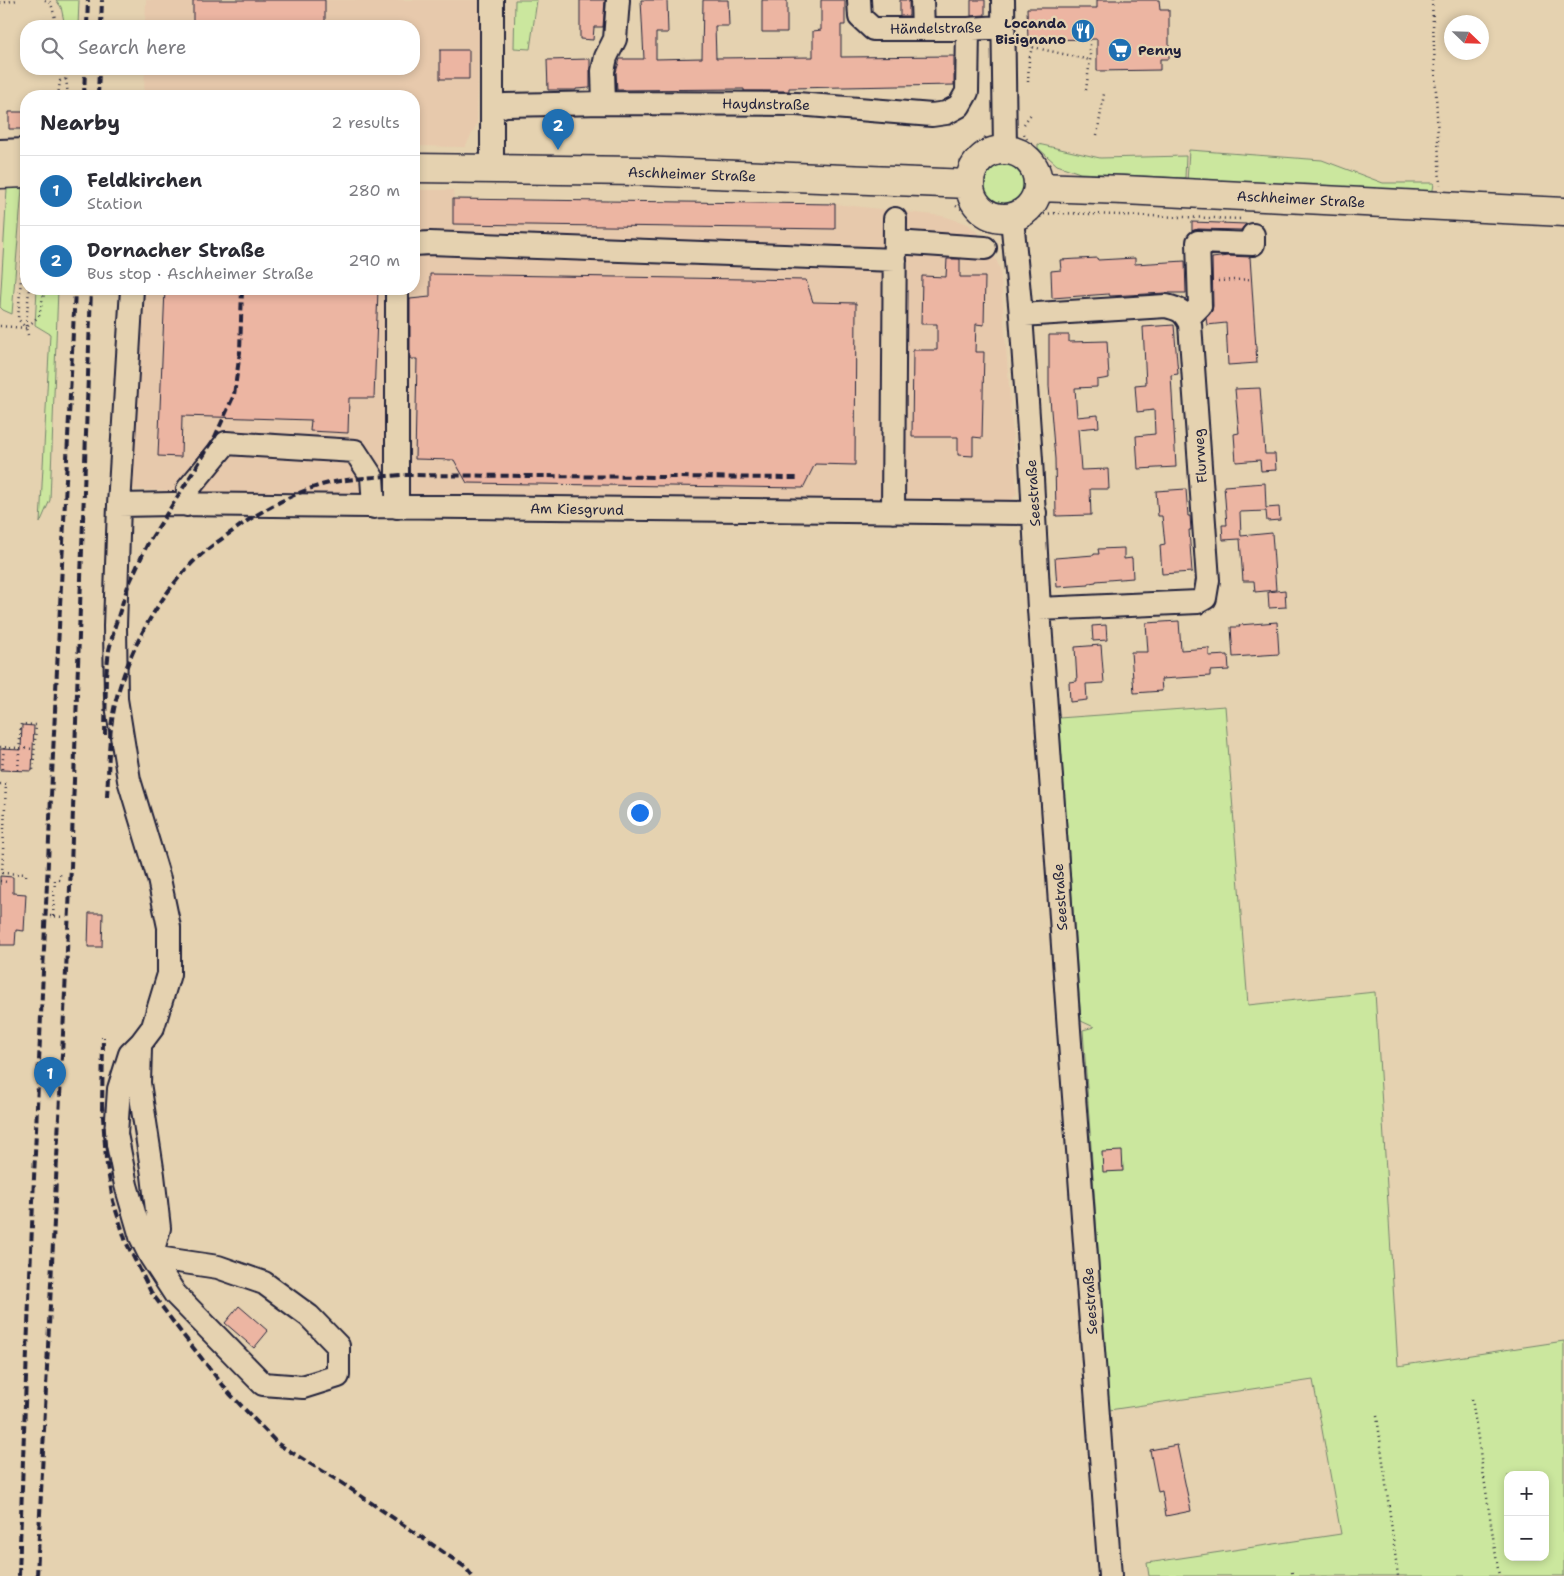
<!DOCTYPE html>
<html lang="en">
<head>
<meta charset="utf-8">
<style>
  body { margin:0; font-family:"Shantell Sans",sans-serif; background:#f2f2f3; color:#2b2b33 }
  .controls { position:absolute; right:15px; bottom:15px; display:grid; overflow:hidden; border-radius:10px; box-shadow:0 2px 8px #0003 }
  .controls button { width:45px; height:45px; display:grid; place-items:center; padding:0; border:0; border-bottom:1px solid #e1e1e2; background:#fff; color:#2b2b33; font:25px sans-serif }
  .compass { position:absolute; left:1444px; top:15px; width:45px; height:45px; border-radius:50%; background:#fff; box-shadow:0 2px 8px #0003; rotate:113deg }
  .you { position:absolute; left:639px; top:812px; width:18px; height:18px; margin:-12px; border:4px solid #fff; border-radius:50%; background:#1a73e8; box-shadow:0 0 0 8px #1a73e833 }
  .badge { display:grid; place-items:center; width:32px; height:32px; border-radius:50%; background:#1f6fb2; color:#fff; font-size:16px; font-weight:700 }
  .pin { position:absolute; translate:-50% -41px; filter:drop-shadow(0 1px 2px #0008) }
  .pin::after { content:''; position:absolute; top:26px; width:18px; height:15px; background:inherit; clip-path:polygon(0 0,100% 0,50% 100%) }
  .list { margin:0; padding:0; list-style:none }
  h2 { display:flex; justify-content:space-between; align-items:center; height:65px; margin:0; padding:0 20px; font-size:21px }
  h2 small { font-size:16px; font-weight:400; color:#7c7c81 }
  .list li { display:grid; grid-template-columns:32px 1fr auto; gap:15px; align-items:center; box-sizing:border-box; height:70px; padding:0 20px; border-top:1px solid #e1e1e2 }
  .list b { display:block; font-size:19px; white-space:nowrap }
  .list p { margin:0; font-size:16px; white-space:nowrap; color:#7c7c81 }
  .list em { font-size:16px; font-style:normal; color:#7c7c81 }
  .icon { flex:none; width:28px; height:28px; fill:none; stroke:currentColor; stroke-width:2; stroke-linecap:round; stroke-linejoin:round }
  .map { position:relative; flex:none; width:1564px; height:1576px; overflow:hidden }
  .search { position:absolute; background:#fff; box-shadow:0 2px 8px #0003; left:20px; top:20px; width:400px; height:55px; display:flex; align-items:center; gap:12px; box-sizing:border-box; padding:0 18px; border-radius:20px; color:#7c7c81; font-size:19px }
  .panel { position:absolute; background:#fff; box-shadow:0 2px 8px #0003; left:20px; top:90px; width:400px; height:205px; border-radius:20px }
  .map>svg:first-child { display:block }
  .built { fill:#e7c9ac }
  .green { fill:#cbe79e; stroke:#76846c; fill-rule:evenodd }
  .building { fill:#ecb5a2; stroke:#22223b }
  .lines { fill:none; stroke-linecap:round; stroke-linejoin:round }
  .minor-casing { stroke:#22223b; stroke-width:26 }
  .major-casing { stroke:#22223b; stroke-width:31 }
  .path { stroke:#22223b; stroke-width:2.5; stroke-dasharray:1 4; stroke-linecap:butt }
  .minor { stroke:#e5d2b0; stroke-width:22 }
  .major { stroke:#e5d2b0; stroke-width:28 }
  .rail { stroke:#22223b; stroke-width:4; stroke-dasharray:8 4; stroke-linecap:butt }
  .labels { text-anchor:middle; stroke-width:4.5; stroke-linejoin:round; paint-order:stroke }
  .poi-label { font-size:14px; font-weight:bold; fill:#22223b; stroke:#e5d2b0; text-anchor:end }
  .street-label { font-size:14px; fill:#22223b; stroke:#e5d2b0 }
</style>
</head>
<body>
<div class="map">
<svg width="1564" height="1576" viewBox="0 0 1564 1576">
  <rect width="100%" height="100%" fill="#e5d2b0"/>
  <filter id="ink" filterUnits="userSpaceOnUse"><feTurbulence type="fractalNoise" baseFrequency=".02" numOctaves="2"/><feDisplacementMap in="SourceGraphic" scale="10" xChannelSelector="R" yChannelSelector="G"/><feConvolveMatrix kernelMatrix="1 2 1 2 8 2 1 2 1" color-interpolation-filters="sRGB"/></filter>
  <g filter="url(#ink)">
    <path class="built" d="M146,0H480L477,124L465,147L414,146V96H144L145,69H414V26H145Z
      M414,190H453L454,199L835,204L943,216L968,224L988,243L1000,268L1017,494L1007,504L567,500L131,490L141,289H414Z"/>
    <path class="green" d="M56,0H79L78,26H65L61,7Z
      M515,0H537L530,49L514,48Z
      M1038,144L1100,158L1186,156L1185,178L1080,173L1057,165L1038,148Z
      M1189,150L1322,160L1383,183H1434L1433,190L1424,195L1187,182Z
      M981 183a24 24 0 1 1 48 0a24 24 0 1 1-48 0Z
      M14,187L22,189L12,314L3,310L0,307L7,189Z
      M37,289H58L50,500L40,523L50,334L35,325Z
      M1225,706L1248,1005L1375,992L1398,1366L1564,1341V1576H1149L1147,1563L1341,1534L1313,1380L1109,1410L1083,1030L1094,1027L1081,1021L1059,718ZM1508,1475H1545V1557H1508Z"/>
    <path class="building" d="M193,0H325V26H216V21H193Z
      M580,0H605L603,27H594L593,40L580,39Z
      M641,0H667L668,33H656V59L702,58L703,0H728L729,26H715L716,58L813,57V31L821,30V0H845V25H841V57L954,56V85L789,88V91H744V89L617,90L616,72L620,59H644Z
      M762,0H787V32H762Z
      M900,0H909V16H900Z
      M971,0H985V15L971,16Z
      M1097,0H1159L1160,10H1169V59H1160V70L1097,71V39L1028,40L1027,8H1097Z
      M440,50H469V79H440Z
      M590,59V88L576,89V90H548L547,60Z
      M9,112H26V129H9Z
      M453,199L835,204V229L453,224Z
      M1192,222L1246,224L1241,230L1198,229L1192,231Z
      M1228,256L1250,257L1257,363L1228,365L1226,323L1207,325L1206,318L1212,311L1213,306L1212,258Z
      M1097,258L1098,260L1135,258V264L1185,261L1186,293H1165L1110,296L1109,294L1052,298L1051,271L1061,270L1060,260Z
      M947,259H960V277H985L984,325L976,324L975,352H984L982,438L973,437V456L958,455V437H912L913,350H937V324H921L922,276L946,277Z
      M430,274L806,280L813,302L856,303L855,465L815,464L803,488L467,483L454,460L415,459L417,359H410V299L430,297Z
      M165,289H378L374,398H349L348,433L310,431L311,420L182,416L181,457L158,456Z
      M1174,325L1178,374L1171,375L1176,467L1138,469L1136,436L1155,434L1154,410L1137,412L1135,385L1146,384L1143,327Z
      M1049,335H1069V342L1107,341L1109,378L1097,380V387L1075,388L1077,417L1098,415L1099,427L1078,429L1081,470L1108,469L1109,489H1090L1091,515L1056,516L1055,459L1049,386Z
      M1260,388L1265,454H1275L1276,470L1261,471L1260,460L1236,462L1234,434L1239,433L1235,389Z
      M1265,483L1266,508L1279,507L1280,520L1267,521L1266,511L1240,512L1241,536L1272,533L1276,590L1255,592L1254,581H1243L1240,539L1223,540L1222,525H1227L1224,486Z
      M1186,489L1188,516H1190L1191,530H1189L1192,572L1162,574L1160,545L1165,544L1162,516H1158L1156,491Z
      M1124,548V559L1132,558L1133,578L1096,581V582L1089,583V585L1057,587L1055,558L1094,555V554H1099L1098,549Z
      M1285,590L1286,607L1269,608L1268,592Z
      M1179,621L1181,650L1209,648V656L1228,655L1229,670L1210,671V676L1161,679L1162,691L1134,693L1131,652H1148L1146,623Z
      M1277,622L1279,654L1233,657L1231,627H1240L1239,625Z
      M1106,625L1107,640L1093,641L1092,626Z
      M1101,645L1104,683L1086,684L1087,700L1070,702L1069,682L1077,681L1075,647Z
      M22,725L34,726L32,771L0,770V749L21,750Z
      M0,876L13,877V893L26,894L24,931L16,930L15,945H0Z
      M89,913H103L102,947H88Z
      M1122,1151L1123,1171L1103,1172L1102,1152Z
      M239,1306L268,1331L254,1348L225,1323Z
      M1177,1445L1191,1511L1166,1516L1162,1491L1158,1492L1150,1450Z"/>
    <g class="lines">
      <g class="minor-casing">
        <path id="minor" d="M492,0V169
          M859,0L860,17L873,29H968L1003,27
          M922,0L923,29
          M1003,0L1005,150
          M604,103L603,71L606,57L615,39L618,0
          M492,110L505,105L604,103L797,104L932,115L946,113L959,106L967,92L968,29
          M0,151L26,150
          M1012,218L1021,315L1031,460L1039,609L1069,1030L1110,1576
          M895,242L985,248
          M414,244L430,243L895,260
          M132,289L119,505L115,626L116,699L129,780L159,879L169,927V974L153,1027L141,1043L130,1054L119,1089L116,1134L126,1185L141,1237L151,1257L175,1294L263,1384L303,1387L338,1376V1346L309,1316L264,1283L218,1267L151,1257
          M397,289V507
          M1021,315L1166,306C1179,309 1184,311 1190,324L1208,580L1205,598L1198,602L1039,609
          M1188,318L1200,306L1198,242L1253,244V235
          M119,505L173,504L1035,513
          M187,505L188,489L226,443L355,451L372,477L374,507
          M893,512L895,219
          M140,1048L139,1083L153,1175L159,1228L151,1257"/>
      </g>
      <g class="major-casing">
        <path id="major" d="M970 184a34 34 0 1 1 68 0a34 34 0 1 1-68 0Z
          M414,168L639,171L969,184
          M0,174L26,173
          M1038,187L1124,190L1564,212"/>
      </g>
      <path class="path" d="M45,0L51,3L57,26
        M1432,0L1440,185
        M0,3L18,0
        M1023,47H1032L1090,60
        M65,69L68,96
        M1028,82L1029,60L1032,47
        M1086,90L1090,60V40
        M58,96L60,81L66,79
        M1024,124L1031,114
        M1024,134L1033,150L1053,167
        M1097,135L1104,94
        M960,162L982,143L986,136
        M956,206L969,213L990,230
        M1032,223L1044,214L1058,213L1243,219
        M1218,281L1251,279
        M0,326L26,328L18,319L26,211
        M26,326L29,289
        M28,335L26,328L39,316L45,289
        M0,747L35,749
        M2,769L4,747
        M18,770L21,724L36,725L33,771
        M0,784H6L2,873L26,874V877
        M0,881L8,882
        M50,916L64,917
        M53,916L55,880H59L61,871
        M1472,1399L1499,1576
        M1377,1416L1398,1576
        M1292,1572L1293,1576"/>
      <use href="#minor" class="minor"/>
      <use href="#major" class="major"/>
      <path class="rail" d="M87,26L88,0
        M101,26L102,0
        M84,96L85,69
        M98,96L99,69
        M105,735L106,675L109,650L115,626L128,586L147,545L214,439L234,395L240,352L242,289
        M107,797C109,764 108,732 116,700C129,650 157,599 193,562C210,546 229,534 247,521C272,505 300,490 329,483C353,478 377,477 401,475L800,478
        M102,1103L106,1159L113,1201L126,1242L151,1292L183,1335L230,1394L278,1444L342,1483L465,1567L472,1576
        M102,1110L103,1037
        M19,1576C33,1147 55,718 75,289
        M37,1576L71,867L91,289"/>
    </g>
  </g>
  <defs>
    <g id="restaurant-disc" transform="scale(1.25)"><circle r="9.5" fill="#1f6fb2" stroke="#e5d2b0"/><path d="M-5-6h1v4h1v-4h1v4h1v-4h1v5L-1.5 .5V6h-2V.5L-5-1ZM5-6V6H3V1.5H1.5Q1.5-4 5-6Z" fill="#fff"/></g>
    <g id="supermarket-disc" transform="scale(1.25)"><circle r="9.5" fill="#1f6fb2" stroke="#e5d2b0"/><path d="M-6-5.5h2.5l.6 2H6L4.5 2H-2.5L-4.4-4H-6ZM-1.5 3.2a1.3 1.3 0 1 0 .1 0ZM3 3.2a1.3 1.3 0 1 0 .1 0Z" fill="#fff"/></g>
  </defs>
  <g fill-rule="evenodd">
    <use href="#restaurant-disc" x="1083" y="31"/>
    <use href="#supermarket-disc" x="1120" y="50"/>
  </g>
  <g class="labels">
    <g class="poi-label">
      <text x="1066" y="28">Locanda<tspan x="1066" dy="16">Bisignano</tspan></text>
      <text x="1138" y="55" text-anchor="start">Penny</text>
    </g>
    <g class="street-label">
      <text transform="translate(936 28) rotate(-1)" y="5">Händelstraße</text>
      <text transform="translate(766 104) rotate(1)" y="5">Haydnstraße</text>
      <text transform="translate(692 174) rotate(2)" y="5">Aschheimer Straße</text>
      <text transform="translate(1301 199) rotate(3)" y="5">Aschheimer Straße</text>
      <text transform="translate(1200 456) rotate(-94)" y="5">Flurweg</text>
      <text transform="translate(1033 493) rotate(-94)" y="5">Seestraße</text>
      <text transform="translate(577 509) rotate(1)" y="5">Am Kiesgrund</text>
      <text transform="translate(1060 897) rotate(-94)" y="5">Seestraße</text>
      <text transform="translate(1090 1301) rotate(-94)" y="5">Seestraße</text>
    </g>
  </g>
</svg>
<div class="controls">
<button>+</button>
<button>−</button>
</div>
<svg class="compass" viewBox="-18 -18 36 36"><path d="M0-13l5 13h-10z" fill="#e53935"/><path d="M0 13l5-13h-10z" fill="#7c7c81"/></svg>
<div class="you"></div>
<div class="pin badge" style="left:50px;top:1098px">1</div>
<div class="pin badge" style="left:558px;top:150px">2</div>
<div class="search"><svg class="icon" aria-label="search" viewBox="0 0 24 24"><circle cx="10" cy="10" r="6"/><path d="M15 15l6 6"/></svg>Search here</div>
<section class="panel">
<h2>Nearby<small>2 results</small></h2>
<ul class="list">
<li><span class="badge">1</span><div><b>Feldkirchen</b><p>Station</p></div><em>280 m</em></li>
<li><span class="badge">2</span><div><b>Dornacher Straße</b><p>Bus stop · Aschheimer Straße</p></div><em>290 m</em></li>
</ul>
</section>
</div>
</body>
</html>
